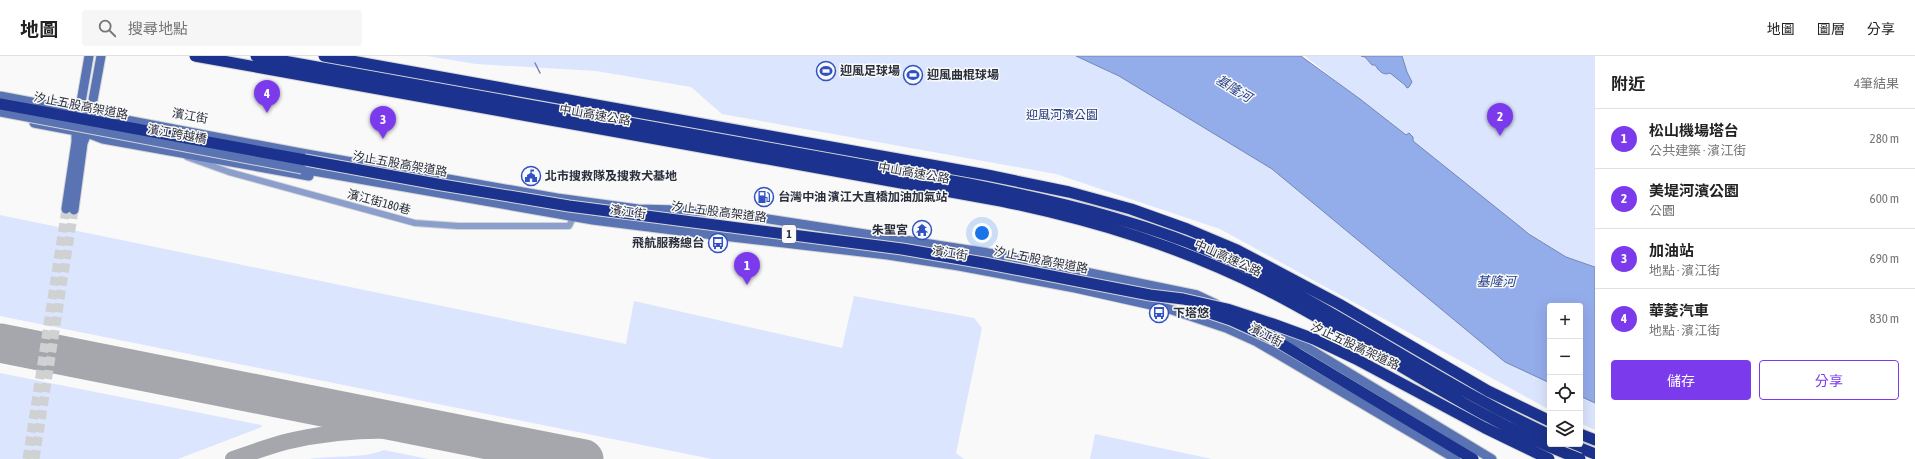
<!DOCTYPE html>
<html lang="zh-TW">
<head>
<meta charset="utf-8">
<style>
  body { margin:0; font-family:"Asap Condensed","Noto Sans TC",sans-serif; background:#f6f6f6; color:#222 }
  .controls { position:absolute; right:12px; bottom:12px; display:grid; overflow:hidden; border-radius:4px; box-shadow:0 4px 16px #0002 }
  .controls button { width:36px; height:36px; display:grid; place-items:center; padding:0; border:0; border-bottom:1px solid #e0e0e0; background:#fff; color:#222; font:20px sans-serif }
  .you { position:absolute; left:982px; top:177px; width:14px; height:14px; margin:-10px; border:3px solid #fff; border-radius:50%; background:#1a73e8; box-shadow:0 0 0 6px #1a73e833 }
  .badge { display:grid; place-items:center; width:26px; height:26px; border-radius:50%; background:#7c3aed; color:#fff; font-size:13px; font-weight:700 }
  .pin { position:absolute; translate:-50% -33px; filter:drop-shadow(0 1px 2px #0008) }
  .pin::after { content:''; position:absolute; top:21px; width:14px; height:12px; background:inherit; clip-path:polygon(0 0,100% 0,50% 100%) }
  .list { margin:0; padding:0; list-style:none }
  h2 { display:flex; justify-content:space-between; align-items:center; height:52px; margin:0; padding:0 16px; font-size:17px }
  h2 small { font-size:13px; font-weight:400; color:#767676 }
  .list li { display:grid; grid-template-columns:26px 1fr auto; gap:12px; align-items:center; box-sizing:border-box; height:60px; padding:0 16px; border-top:1px solid #e0e0e0 }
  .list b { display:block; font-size:15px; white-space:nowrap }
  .list p { margin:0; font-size:13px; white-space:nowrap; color:#767676 }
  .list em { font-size:13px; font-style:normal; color:#767676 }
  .actions { display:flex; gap:8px; padding:12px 16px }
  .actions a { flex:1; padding:9px 0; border:1px solid #7c3aed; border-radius:4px; text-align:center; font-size:14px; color:#7c3aed }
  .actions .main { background:#7c3aed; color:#fff }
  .icon { flex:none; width:22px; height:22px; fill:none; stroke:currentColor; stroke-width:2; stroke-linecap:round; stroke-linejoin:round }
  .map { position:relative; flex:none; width:1595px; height:403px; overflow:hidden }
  header { display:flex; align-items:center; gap:24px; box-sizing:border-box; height:56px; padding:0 20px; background:#fff; border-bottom:1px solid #e0e0e0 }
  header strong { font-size:19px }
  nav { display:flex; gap:22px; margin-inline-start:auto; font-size:14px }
  .search { width:280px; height:36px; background:#f6f6f6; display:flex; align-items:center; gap:10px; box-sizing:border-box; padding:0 14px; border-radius:4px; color:#767676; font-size:15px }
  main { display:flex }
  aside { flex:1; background:#fff }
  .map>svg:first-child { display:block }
  .green { fill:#dbe5fd }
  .water { fill:#93acea; stroke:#7486b6 }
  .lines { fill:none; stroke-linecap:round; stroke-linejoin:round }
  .stream { stroke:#7486b6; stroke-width:1.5 }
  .taxiway { stroke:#a5a7ac; stroke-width:16 }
  .runway { stroke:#a5a7ac; stroke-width:39 }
  .secondary-tunnel { stroke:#d0d1d3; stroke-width:9; stroke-dasharray:9 4.5; stroke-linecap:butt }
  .street-casing { stroke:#d4d5d7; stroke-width:8 }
  .secondary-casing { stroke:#d4d5d7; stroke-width:11 }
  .highway-casing { stroke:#d4d5d7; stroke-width:13 }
  .street { stroke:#8c9fcc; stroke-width:6 }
  .secondary { stroke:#5a73b3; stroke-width:9 }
  .highway { stroke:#1b338e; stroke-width:11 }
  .secondary-bridge-casing { stroke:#d4d5d7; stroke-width:11; stroke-linecap:butt }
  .highway-bridge-casing { stroke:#d4d5d7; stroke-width:13; stroke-linecap:butt }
  .secondary-bridge { stroke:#5a73b3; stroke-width:9 }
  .highway-bridge { stroke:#1b338e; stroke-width:11 }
  .labels { text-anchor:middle; stroke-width:3; stroke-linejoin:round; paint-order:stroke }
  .shield { fill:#f9f9f9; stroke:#686c75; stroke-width:1 }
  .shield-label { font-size:11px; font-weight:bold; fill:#2a2f3c }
  .poi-label { font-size:12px; font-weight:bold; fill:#2a2f3c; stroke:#f9f9f9; text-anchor:start }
  .street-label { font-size:12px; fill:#2a2f3c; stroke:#f9f9f9 }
  .park-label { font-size:12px; fill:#223880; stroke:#f9f9f9 }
  .water-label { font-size:13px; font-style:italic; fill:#2b448c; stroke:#f9f9f9 }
</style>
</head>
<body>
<header>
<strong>地圖</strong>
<div class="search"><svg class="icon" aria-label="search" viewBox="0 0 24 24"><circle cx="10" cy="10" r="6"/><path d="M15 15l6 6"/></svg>搜尋地點</div>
<nav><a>地圖</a><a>圖層</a><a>分享</a></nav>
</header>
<main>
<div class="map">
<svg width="1595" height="403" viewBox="0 0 1595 403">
  <rect width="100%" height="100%" fill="#f9f9f9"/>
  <path class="green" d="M427,0H1076L1119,20L1272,113L1505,306L1550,327V354L1220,173L1056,118L722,58L691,31L596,15L476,8Z
    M1305,0H1595V210L1566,201L1504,160Z
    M0,159L626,288L634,245L842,292L854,240L974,262L982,272L956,397L964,403H712L0,260Z
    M0,317L261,369L262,371L178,403H0Z
    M1580,340L1595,347V374L1580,367Z
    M1095,378L1212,403H1090Z
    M384,394L428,403H309C332,399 363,403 384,394Z"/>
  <path class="water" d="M1076,0H1301L1305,3L1360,43L1406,79L1409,77L1413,81V85L1529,178L1566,201L1595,211V347L1580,340V250H1550V327L1505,306L1272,113L1119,20Z
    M1361,0H1402L1407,16L1412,26L1409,31L1407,32L1405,29L1390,17C1383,20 1379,15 1375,9H1372L1365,1Z"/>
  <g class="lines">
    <path class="stream" d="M535,7L540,17"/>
    <path class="taxiway" d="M233,403C250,397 267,391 285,386C345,371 406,372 467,380C502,384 537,395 571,403"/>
    <path class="runway" d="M0,287L584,403"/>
    <path class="secondary-tunnel" d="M27,403L66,153
      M35,403L74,154"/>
    <g class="street-casing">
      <path id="street" d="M187,101L229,116L415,167L458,170H569L574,160"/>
    </g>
    <g class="secondary-casing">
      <path id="secondary" d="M34,67L87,77L103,83L309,120
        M301,97L557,142L638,153L678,154L736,158L1008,200L1197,239L1216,248
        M302,113L593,164L697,177L888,199L959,210L1075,232L1169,253L1226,272L1257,286L1456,403
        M66,153L76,86V75L89,0
        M74,154L83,87L87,77L101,0
        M1257,267L1303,289L1492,403"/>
    </g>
    <g class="highway-casing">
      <path id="highway" d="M1273,283L1473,403
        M1580,378L1595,384
        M1570,388L1595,398"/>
    </g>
    <use href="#street" class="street"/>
    <use href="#secondary" class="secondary"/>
    <use href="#highway" class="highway"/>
    <g class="secondary-bridge-casing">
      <path id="secondary-bridge" d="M0,40L301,97
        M0,56L302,113"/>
    </g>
    <g class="highway-bridge-casing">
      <path id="highway-bridge" d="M195,0L1001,145C1097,165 1179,190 1267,234C1373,288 1469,361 1580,403
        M256,0L969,128C1065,147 1159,169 1247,212C1351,263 1445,331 1550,379
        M324,0L987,119L1069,136L1131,153L1187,173L1237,194L1339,248L1488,335L1550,365
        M0,48L442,129L569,150L902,193L984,207L1150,239L1183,243L1227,253L1273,268L1314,283L1356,303L1485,372L1549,403
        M1201,254L1231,264L1273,283"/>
    </g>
    <use href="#secondary-bridge" class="secondary-bridge"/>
    <use href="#highway-bridge" class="highway-bridge"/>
  </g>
  <defs>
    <g id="stadium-ring" transform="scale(1)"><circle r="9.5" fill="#f9f9f9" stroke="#3152c2" stroke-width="1.5"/><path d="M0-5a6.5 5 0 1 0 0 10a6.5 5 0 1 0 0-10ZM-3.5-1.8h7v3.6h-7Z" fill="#3152c2"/></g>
    <g id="civic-ring" transform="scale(1)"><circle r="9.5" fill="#f9f9f9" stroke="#3152c2" stroke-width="1.5"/><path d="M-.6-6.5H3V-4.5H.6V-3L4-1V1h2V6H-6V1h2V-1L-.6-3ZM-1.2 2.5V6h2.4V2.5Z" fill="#3152c2"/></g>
    <g id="fuel-ring" transform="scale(1)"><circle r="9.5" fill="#f9f9f9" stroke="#3152c2" stroke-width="1.5"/><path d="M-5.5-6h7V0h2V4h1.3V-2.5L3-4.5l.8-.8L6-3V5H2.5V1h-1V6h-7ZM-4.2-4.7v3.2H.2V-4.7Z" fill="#3152c2"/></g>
    <g id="temple-ring" transform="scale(1)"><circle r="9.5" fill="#f9f9f9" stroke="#3152c2" stroke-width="1.5"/><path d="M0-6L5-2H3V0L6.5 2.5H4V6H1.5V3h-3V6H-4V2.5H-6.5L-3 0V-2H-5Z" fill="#3152c2"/></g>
    <g id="bus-ring" transform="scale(1)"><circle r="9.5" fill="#f9f9f9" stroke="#3152c2" stroke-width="1.5"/><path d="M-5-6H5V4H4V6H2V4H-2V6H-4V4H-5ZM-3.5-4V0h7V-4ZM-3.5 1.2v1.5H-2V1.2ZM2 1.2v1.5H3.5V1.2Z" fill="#3152c2"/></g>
  </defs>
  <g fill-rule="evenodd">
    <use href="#stadium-ring" x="826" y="15"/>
    <use href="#stadium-ring" x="913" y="19"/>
    <use href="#civic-ring" x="531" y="120"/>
    <use href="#fuel-ring" x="764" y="141"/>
    <use href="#temple-ring" x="922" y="174"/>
    <use href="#bus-ring" x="718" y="187"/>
    <use href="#bus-ring" x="1159" y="257"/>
  </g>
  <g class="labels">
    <rect class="shield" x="782" y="169" width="14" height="18" rx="3"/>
    <g class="shield-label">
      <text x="789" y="182">1</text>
    </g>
    <g class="poi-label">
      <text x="840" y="19">迎風足球場</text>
      <text x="927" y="23">迎風曲棍球場</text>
      <text x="545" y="124">北市搜救隊及搜救犬基地</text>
      <text x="778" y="145">台灣中油 濱江大直橋加油加氣站</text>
      <text x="908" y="178" text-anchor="end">朱聖宮</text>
      <text x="704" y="191" text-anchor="end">飛航服務總台</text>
      <text x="1173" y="261">下塔悠</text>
    </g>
    <g class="street-label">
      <text transform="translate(81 50) rotate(11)" y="4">汐止五股高架道路</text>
      <text transform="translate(595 59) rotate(10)" y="4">中山高速公路</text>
      <text transform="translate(190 60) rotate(10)" y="4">濱江街</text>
      <text transform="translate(177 78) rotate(10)" y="4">濱江跨越橋</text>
      <text transform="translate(400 108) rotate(10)" y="4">汐止五股高架道路</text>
      <text transform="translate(914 117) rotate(10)" y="4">中山高速公路</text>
      <text transform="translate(379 146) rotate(15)" y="4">濱江街180巷</text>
      <text transform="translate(628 156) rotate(8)" y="4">濱江街</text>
      <text transform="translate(719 156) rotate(7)" y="4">汐止五股高架道路</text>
      <text transform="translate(950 197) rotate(9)" y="4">濱江街</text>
      <text transform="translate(1228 202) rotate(24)" y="4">中山高速公路</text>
      <text transform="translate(1041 204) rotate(11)" y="4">汐止五股高架道路</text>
      <text transform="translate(1266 279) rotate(28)" y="4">濱江街</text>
      <text transform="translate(1355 290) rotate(25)" y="4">汐止五股高架道路</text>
    </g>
    <g class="park-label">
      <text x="1062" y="63">迎風河濱公園</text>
    </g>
    <g class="water-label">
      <text transform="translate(1234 32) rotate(31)" y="5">基隆河</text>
      <text x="1496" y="230">基隆河</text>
    </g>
  </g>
</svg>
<div class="controls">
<button>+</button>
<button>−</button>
<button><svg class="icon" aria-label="locate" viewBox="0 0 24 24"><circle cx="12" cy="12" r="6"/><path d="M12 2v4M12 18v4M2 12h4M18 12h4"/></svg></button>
<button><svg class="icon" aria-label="layers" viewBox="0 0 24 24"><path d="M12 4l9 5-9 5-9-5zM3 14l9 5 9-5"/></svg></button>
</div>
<div class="you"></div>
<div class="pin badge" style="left:747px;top:229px">1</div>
<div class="pin badge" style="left:1500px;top:80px">2</div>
<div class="pin badge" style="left:383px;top:83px">3</div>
<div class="pin badge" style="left:267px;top:57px">4</div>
</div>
<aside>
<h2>附近<small>4筆結果</small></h2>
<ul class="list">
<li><span class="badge">1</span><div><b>松山機場塔台</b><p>公共建築 · 濱江街</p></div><em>280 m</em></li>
<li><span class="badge">2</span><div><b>美堤河濱公園</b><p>公園</p></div><em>600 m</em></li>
<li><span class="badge">3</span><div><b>加油站</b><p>地點 · 濱江街</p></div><em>690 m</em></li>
<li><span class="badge">4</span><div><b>華菱汽車</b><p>地點 · 濱江街</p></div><em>830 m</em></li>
</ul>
<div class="actions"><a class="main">儲存</a><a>分享</a></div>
</aside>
</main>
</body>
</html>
